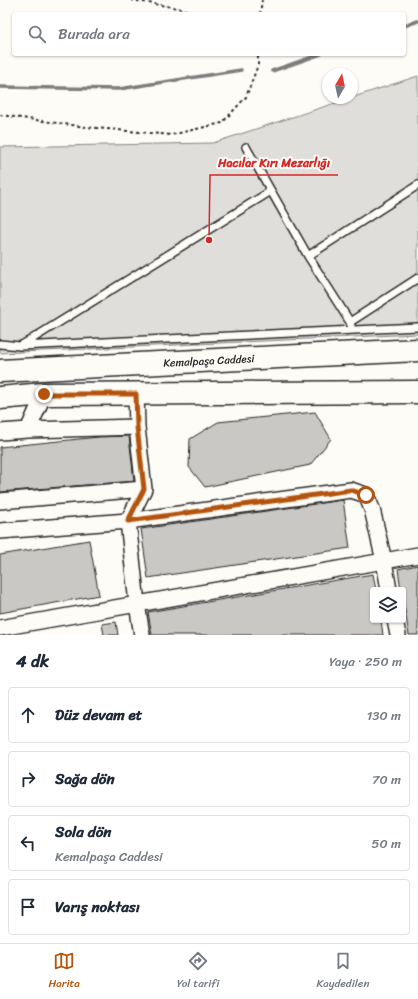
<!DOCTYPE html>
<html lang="tr">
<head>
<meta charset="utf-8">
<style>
  body { margin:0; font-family:Sriracha,sans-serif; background:#f2f2f3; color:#1f2937 }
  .controls { position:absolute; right:12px; bottom:12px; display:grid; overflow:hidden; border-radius:4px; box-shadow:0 1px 3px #0004 }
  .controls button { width:36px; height:36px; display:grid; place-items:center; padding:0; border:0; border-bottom:1px solid #e0e1e3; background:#fff; color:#1f2937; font:20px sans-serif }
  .compass { position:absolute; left:322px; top:68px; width:36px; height:36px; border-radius:50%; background:#fff; box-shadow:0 1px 3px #0004; rotate:9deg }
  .stop { position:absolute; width:12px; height:12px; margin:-9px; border:3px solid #b45309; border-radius:50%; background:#fff }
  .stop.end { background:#b45309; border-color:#fff; box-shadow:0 1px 4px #0008 }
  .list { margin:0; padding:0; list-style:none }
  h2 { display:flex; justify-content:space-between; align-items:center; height:52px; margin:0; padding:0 16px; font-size:17px }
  h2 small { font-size:13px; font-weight:400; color:#747a83 }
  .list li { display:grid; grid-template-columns:26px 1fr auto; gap:12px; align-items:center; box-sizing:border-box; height:56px; margin:0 8px 8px; padding:0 8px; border:1px solid #e0e1e3; border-radius:4px }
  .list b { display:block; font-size:15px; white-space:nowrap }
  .list p { margin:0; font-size:13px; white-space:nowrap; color:#747a83 }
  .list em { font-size:13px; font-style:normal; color:#747a83 }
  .icon { flex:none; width:22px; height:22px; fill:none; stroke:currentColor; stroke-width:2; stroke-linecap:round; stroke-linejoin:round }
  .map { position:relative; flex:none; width:418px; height:635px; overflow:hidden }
  .search { position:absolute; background:#fff; box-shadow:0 1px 3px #0004; left:12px; right:12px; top:12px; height:44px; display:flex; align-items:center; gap:10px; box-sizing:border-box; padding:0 14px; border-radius:4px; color:#747a83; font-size:15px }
  .sheet { height:308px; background:#fff }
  nav { display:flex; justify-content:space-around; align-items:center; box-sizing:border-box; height:56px; border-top:1px solid #e0e1e3; background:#fff; font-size:11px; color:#747a83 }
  nav a { display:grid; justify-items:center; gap:2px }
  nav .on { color:#b45309 }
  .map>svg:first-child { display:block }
  .green { fill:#dfdeda; stroke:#858482 }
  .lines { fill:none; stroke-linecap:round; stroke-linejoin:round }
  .stream { stroke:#7e7d7b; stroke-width:3.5 }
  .building { fill:#c9c8c4; stroke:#2b2b2b }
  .lane-casing { stroke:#2b2b2b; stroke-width:10 }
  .street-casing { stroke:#2b2b2b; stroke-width:18 }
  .primary-casing { stroke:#2b2b2b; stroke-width:25 }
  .path { stroke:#2b2b2b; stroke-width:2; stroke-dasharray:3 3; stroke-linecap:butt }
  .lane { stroke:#fdfcf7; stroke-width:7 }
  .street { stroke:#fdfcf7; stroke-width:15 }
  .primary { stroke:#fdfcf7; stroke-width:22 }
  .route { stroke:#b45309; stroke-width:5 }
  .labels { text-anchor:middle; stroke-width:4; stroke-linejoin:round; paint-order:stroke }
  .street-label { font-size:11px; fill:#2b2b2b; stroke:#fdfcf7 }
  .leader { fill:none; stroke:#d62828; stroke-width:1.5 }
  .callout-dot { fill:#d62828; stroke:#fdfcf7; stroke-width:1.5 }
  .callout-label { font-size:12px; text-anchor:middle; font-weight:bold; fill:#d62828; stroke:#fdfcf7; stroke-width:4; stroke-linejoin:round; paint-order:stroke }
</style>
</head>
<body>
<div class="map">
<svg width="418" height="635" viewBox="0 0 418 635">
  <rect width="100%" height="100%" fill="#fdfcf7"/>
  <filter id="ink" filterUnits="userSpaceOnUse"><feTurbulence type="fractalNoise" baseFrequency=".025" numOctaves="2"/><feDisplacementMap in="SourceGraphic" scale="8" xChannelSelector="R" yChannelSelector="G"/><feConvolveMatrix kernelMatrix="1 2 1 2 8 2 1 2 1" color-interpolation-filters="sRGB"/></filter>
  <g filter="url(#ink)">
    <path class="green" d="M418,76V334L0,353V147L213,143Z"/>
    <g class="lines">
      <path class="stream" d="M404,26L418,21
        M272,71L321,54
        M0,87L119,89L241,70"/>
    </g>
    <path class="building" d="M315,412L331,439L310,465L205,487L189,467L190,439L218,422Z
      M129,436L134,481L0,492V447L99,437Z
      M343,500L350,548L148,578L141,529Z
      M89,540L99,595L0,613V555Z
      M418,565V635H409L403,599V590H401L398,569Z
      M373,574L376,590H373V620H381L383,635H152L148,612Z
      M116,622L118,635H104L102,624Z"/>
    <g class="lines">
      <g class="lane-casing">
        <path id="lane" d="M246,147L308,256L350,322L352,330
          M308,256L418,185
          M350,322L418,278
          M0,344L20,346L32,339L271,191
          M20,346L418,327"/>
      </g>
      <g class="street-casing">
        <path id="street" d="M136,394L137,427L144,489L128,521L137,604L142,635
          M28,430L44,394
          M0,432L28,430L137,427
          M0,501L144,489
          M0,531L128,521L351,490L366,495L372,509L384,561L389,590
          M395,620L398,635
          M0,628L418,555"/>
      </g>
      <g class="primary-casing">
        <g id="primary">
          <path id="s1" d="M0,371L418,350"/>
          <path d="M0,398L44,394L418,392"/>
        </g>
      </g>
      <path class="path" d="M131,0L178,8L198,14
        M260,14L262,0
        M0,115L86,127L171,135L222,123L246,97L258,65V54"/>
      <use href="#lane" class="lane"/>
      <use href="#street" class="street"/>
      <use href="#primary" class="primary"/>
    </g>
  </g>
  <g class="lines" filter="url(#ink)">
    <path class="route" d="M44,394H136L137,427L144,489L128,521L351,490L366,495"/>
  </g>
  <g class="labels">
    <g class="street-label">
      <text dy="4" stroke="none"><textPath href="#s1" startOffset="209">Kemalpaşa Caddesi</textPath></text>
    </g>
  </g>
  <path class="leader" d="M209 240L210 175H338"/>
  <circle class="callout-dot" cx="209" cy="240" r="4"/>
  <g class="callout-label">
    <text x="274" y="167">Hacılar Kırı Mezarlığı</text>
  </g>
</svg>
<div class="controls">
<button><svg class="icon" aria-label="layers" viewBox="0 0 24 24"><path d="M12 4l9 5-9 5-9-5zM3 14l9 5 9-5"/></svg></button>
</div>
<svg class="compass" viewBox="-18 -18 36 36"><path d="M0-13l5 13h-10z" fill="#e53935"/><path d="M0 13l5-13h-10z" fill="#747a83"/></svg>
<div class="stop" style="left:366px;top:495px"></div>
<div class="stop end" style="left:44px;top:394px"></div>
<div class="search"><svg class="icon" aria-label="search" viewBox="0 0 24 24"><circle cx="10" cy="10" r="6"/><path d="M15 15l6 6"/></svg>Burada ara</div>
</div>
<section class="sheet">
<h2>4 dk<small>Yaya · 250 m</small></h2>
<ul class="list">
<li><svg class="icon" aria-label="ahead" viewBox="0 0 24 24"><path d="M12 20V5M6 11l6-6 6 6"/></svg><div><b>Düz devam et</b></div><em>130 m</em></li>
<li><svg class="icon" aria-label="right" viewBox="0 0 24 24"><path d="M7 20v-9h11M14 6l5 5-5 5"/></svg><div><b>Sağa dön</b></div><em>70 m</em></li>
<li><svg class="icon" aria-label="left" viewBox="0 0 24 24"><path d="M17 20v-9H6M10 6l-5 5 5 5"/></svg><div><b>Sola dön</b><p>Kemalpaşa Caddesi</p></div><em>50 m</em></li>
<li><svg class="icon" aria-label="arrive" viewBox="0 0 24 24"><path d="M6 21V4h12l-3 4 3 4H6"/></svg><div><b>Varış noktası</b></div></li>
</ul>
</section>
<nav>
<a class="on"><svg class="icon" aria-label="map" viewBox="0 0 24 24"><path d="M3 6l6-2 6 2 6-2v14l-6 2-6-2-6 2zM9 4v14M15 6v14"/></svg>Harita</a>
<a><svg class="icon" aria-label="directions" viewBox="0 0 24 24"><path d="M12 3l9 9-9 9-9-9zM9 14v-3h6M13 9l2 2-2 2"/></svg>Yol tarifi</a>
<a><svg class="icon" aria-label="saved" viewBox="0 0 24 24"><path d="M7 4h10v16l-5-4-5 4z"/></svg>Kaydedilen</a>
</nav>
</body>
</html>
